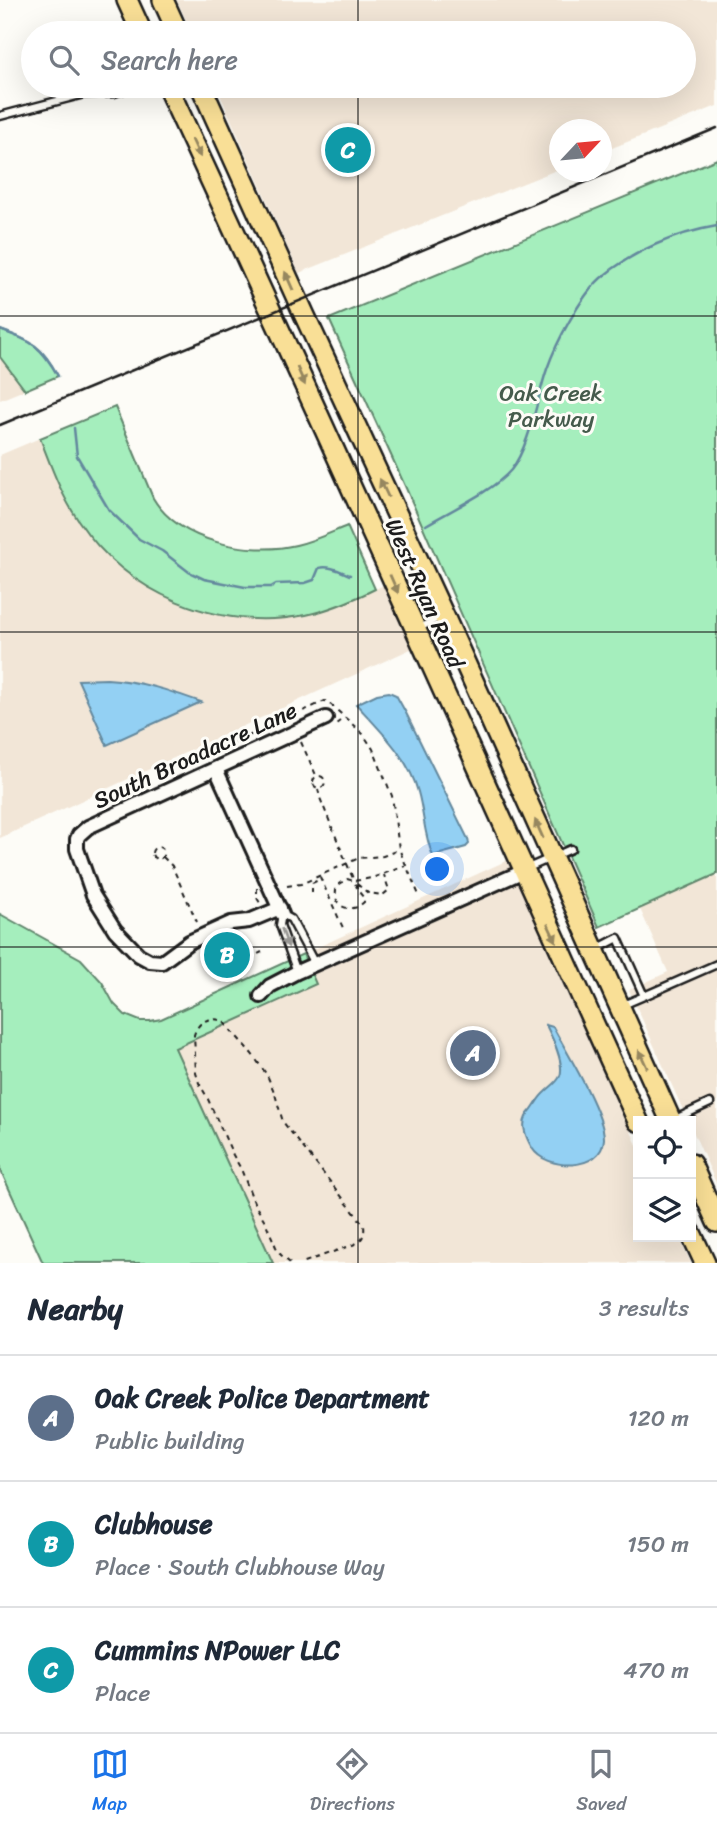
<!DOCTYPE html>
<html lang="en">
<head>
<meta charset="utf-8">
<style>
  body { margin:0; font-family:Sriracha,sans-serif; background:#f2f2f3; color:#1f2937 }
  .controls { position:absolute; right:21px; bottom:21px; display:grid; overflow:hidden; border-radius:0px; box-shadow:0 7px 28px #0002 }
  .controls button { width:63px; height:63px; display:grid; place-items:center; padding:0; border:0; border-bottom:2px solid #e0e1e3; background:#fff; color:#1f2937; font:35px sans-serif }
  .compass { position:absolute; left:549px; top:119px; width:63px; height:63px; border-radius:50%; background:#fff; box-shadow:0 7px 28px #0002; rotate:64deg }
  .you { position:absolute; left:438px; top:870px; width:24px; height:24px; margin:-18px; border:5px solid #fff; border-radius:50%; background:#1a73e8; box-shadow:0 0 0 10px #1a73e833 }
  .badge { display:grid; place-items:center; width:46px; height:46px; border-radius:50%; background:#1a73e8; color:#fff; font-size:23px; font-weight:700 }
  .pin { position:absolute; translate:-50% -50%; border:4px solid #fff; box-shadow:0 2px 7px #0006 }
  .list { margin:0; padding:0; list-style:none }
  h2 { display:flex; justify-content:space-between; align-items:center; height:91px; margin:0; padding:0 28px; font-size:30px }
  h2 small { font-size:23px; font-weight:400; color:#747a83 }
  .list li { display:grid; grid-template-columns:46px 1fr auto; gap:21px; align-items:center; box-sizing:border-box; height:126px; padding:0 28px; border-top:2px solid #e0e1e3 }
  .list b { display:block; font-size:26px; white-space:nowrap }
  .list p { margin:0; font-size:23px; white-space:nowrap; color:#747a83 }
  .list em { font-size:23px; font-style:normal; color:#747a83 }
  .icon { flex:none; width:38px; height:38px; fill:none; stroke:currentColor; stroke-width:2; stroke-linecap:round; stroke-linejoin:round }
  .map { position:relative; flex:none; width:717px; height:1263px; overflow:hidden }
  .search { position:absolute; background:#fff; box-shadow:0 7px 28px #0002; left:21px; right:21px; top:21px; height:77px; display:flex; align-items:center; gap:18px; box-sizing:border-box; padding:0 24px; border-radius:38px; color:#747a83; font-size:26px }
  .sheet { height:469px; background:#fff }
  nav { display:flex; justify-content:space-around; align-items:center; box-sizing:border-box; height:98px; border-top:2px solid #e0e1e3; background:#fff; font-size:19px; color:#747a83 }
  nav a { display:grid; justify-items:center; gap:4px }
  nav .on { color:#1a73e8 }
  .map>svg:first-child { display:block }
  .built { fill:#f2e6d7 }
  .green { fill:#a5eebd; stroke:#60856c; stroke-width:2 }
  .water { fill:#93d0f3; stroke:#63889d; stroke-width:2 }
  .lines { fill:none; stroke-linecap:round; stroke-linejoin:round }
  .stream { stroke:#63889d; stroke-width:2.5 }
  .lane-casing { stroke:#1c1c1c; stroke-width:11 }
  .street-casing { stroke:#1c1c1c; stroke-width:18 }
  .primary-casing { stroke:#1c1c1c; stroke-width:24 }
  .path { stroke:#1c1c1c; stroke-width:2; stroke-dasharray:5 5; stroke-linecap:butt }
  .lane { stroke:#fdfcf7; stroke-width:6 }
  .street { stroke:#fdfcf7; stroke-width:12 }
  .primary { stroke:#f9df96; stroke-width:19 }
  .rail { stroke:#1c1c1c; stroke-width:2.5 }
  .oneway { fill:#96875f }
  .oneway2 { fill:#989794 }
  .grid { fill:none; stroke:#1c1c1c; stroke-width:2; stroke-opacity:0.55 }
  .labels { text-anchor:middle; stroke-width:6; stroke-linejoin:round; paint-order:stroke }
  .park-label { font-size:23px; fill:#455b4c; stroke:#fdfcf7 }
  .street-label { font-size:23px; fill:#1c1c1c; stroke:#fdfcf7 }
</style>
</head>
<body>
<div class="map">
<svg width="717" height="1263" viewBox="0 0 717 1263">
  <rect width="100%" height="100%" fill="#fdfcf7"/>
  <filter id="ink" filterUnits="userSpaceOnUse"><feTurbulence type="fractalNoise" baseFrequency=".0143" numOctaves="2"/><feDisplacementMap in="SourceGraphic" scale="14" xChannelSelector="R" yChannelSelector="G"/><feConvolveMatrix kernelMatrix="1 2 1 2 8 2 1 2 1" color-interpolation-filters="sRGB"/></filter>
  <g filter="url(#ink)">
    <path class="built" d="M177,0H717V106L602,152V130H560L559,169L299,273L216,86H684V33H192Z
      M0,330L30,341L40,348L50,361L58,376L0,400Z
      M40,438L66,500L88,534L115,563L153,590L186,606L211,613L239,618L262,619L291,617L316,612L338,606L384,585L413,648L0,838V455Z
      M508,860L638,1147V1237H679L691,1263H273L175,1048L316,984L303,954Z
      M717,874V1185L691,1127V1121H688L629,990L668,972L640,909Z"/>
    <path class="green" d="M717,159V874L599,927L405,486L329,319Z
      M0,330C33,342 41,345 58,376L25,390L0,357Z
      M115,407L153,498C179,542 250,556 296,545C314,541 330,533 347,526L375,589C353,600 330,610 306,615C218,632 127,594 78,520C61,495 51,466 40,438Z
      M0,914L81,959L102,982L114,1004L125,1015L140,1021H150L161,1019L303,954L316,984L175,1048L273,1263H43L0,1169Z"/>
    <path class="water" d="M107,679C141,681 170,691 201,702L107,745L78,680Z
      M389,692L396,695L406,713L468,839L469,844L466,847L433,856C424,836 424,813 418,792C409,758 380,730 356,704L377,694Z
      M546,1025L553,1027C566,1050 605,1115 604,1139C602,1172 546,1171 532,1148C527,1139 521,1127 526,1117C527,1114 530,1112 532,1109C537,1102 539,1097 545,1092C550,1087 558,1082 560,1076C565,1063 552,1037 546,1025Z"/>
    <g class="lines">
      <path class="stream" d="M0,330C33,342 41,345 58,376
        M74,428L77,456L109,510L139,539L162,551L189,572L204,579L245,587H271L276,584L305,583L314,580L319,568C329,565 340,571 350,575
        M426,525C451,510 493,491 511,470C530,446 537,398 547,369C556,343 580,297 601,278C633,251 676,233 717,226"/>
      <g class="lane-casing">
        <path id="lane" d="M0,116L84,94L114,93L134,86
          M419,628L441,617
          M528,868L571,849
          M595,950L618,938L644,996L623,1005
          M297,972L280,925L282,914L291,919L315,964
          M644,996L717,964
          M673,1120L710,1103"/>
      </g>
      <g class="street-casing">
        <path id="street" d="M216,769L282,914
          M280,908L249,921L231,923L189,942L162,962L150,961L139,955L115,930L93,895L77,849V839L79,835L88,827L326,718
          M261,996L270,986L297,972L524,871"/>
      </g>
      <g class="primary-casing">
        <path id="primary" d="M127,0L142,33
          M163,0L178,33
          M167,86C327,429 481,776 638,1121
          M201,86L304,314L444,616L671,1121
          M691,1164L717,1222
          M691,1233L705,1263"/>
      </g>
      <path class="path" d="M336,724L344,718
        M301,742L316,775
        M185,765L325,701L328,702L363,734L373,749L392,796L399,849L419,895
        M313 782a6 6 0 1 1 12 0a6 6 0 1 1-12 0Z
        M318,789L320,798L354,881L372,878L405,866
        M152 853a6 6 0 1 1 12 0a6 6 0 1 1-12 0Z
        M163,857L172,866L197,922
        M320,877L344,930
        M347,879L354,881L359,892L364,898V902L358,907C342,912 332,902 337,886Z
        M357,884L368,893L383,895L389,890L384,875
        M287,886L301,884L359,858L383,856L398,850
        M257,888V898L260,903
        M312,893V883L321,879
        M236,933L250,964
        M249,958L262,952
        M290,1263L281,1255L276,1247L265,1221L255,1205L241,1169L233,1155L207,1097L199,1083L196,1073L194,1035C198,1021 210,1016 223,1021L252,1054L267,1075L275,1094L283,1122L364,1225C365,1235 363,1239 355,1244L302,1263"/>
      <use href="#lane" class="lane"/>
      <use href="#street" class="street"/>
      <use href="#primary" class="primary"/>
      <path class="rail" d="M0,425L717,128"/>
    </g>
    <defs><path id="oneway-solid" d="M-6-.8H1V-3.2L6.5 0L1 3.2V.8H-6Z" transform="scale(1.75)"/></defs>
    <g class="oneway">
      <use href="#oneway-solid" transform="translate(196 148) rotate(65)"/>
      <use href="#oneway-solid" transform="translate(289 281) rotate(-114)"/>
      <use href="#oneway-solid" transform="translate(301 376) rotate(66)"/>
      <use href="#oneway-solid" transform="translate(384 488) rotate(-115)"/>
      <use href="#oneway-solid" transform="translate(394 584) rotate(66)"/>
      <use href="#oneway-solid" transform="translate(539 829) rotate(-114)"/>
      <use href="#oneway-solid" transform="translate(552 933) rotate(65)"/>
      <use href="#oneway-solid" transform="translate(643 1059) rotate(-115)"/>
    </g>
    <use class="oneway2" href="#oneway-solid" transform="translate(285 938) rotate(70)"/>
  </g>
  <path class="grid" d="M358,0V33M358,86V1263M0,316H717M0,632H717M0,947H717"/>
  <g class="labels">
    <g class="park-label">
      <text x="551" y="401">Oak Creek<tspan x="551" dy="26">Parkway</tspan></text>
    </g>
    <g class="street-label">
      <text transform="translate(425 593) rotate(66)" y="8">West Ryan Road</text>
      <text transform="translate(195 755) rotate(-25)" y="8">South Broadacre Lane</text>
    </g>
  </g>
</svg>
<div class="controls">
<button><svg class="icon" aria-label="locate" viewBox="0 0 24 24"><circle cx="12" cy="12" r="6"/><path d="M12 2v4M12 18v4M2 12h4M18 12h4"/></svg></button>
<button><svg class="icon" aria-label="layers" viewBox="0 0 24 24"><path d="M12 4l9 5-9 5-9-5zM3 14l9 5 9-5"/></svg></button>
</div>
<svg class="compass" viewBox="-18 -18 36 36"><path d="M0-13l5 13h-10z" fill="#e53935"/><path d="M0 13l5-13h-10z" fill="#747a83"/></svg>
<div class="you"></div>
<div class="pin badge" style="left:473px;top:1053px;background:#5c6f8a">A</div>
<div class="pin badge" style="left:227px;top:955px;background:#0f9aa8">B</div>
<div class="pin badge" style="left:348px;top:150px;background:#0f9aa8">C</div>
<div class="search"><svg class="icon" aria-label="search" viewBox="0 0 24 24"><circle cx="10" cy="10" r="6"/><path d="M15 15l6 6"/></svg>Search here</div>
</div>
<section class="sheet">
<h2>Nearby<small>3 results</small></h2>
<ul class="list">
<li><span class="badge" style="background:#5c6f8a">A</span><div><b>Oak Creek Police Department</b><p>Public building</p></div><em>120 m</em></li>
<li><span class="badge" style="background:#0f9aa8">B</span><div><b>Clubhouse</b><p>Place · South Clubhouse Way</p></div><em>150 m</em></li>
<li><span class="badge" style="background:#0f9aa8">C</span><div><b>Cummins NPower LLC</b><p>Place</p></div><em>470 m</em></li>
</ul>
</section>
<nav>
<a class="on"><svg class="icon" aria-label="map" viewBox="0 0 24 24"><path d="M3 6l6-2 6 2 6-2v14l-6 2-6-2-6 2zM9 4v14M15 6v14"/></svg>Map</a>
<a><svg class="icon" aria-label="directions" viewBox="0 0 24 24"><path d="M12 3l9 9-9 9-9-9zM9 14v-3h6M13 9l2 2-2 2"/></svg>Directions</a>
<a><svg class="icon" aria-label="saved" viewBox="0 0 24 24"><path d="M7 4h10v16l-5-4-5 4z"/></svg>Saved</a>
</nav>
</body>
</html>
